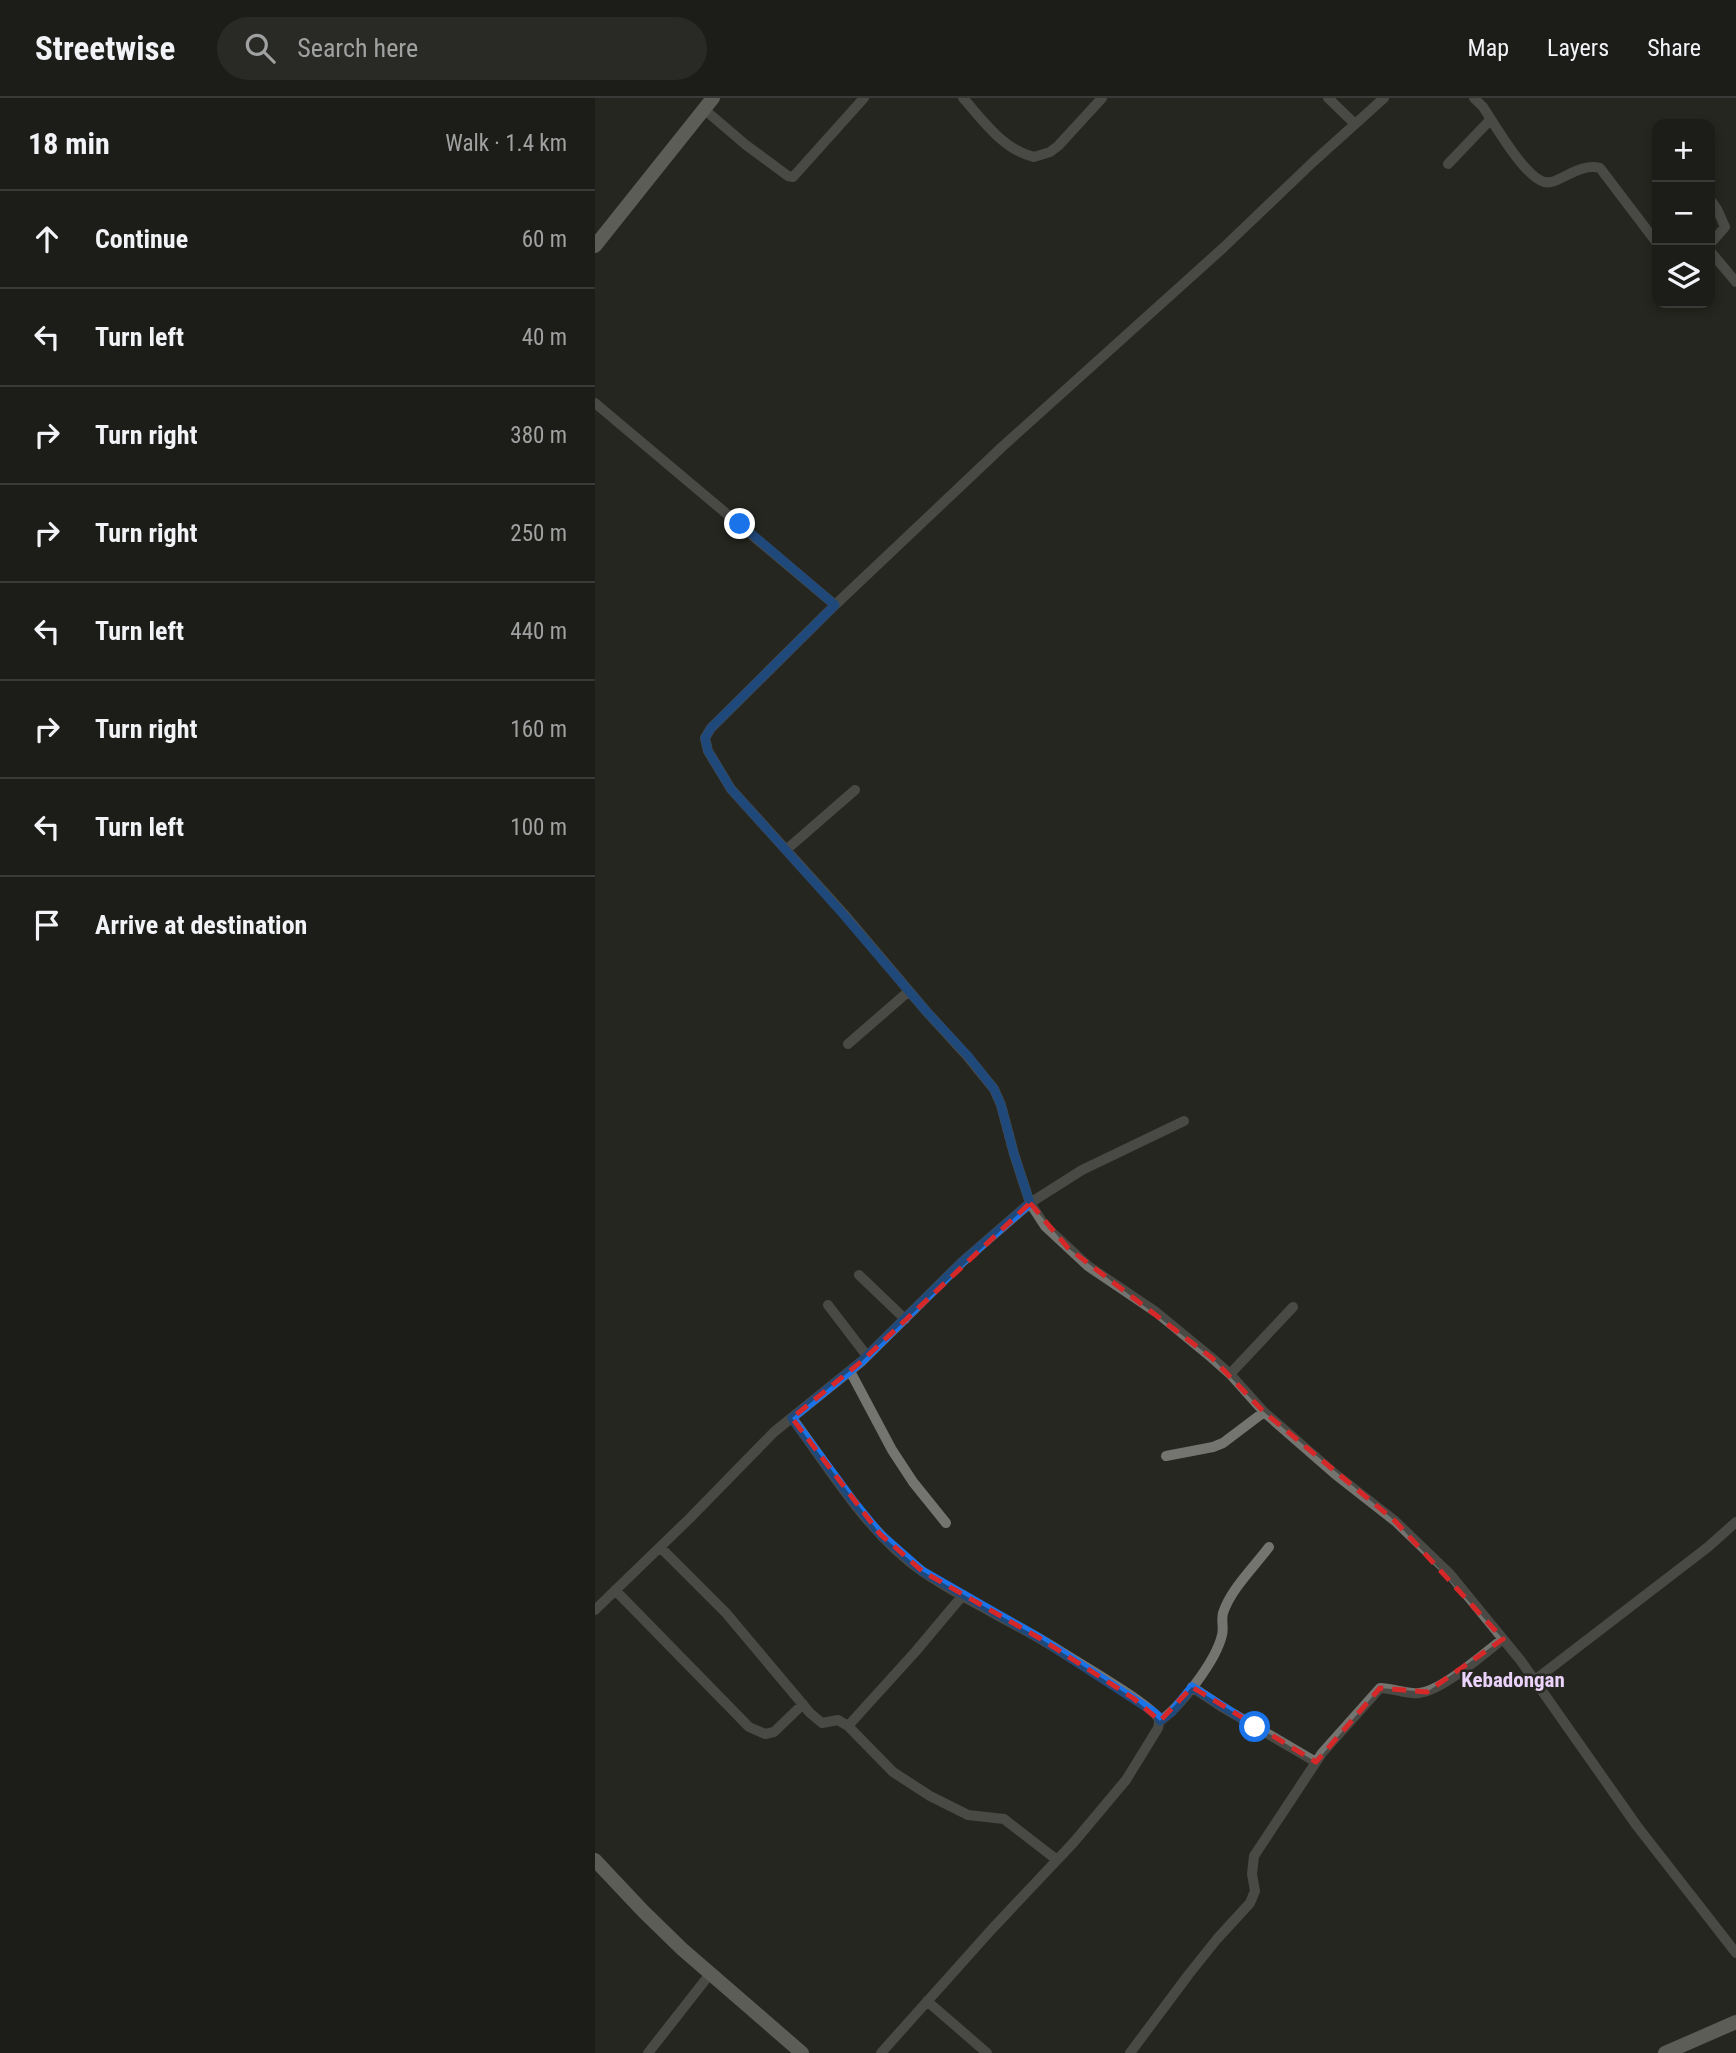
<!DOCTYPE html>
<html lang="en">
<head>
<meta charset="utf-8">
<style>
  body { margin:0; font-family:"Roboto Condensed",sans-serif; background:#292a26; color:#f1f3f6 }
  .controls { position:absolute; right:21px; top:21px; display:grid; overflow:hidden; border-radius:14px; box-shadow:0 4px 10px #0003 }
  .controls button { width:63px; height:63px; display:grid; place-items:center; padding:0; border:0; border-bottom:2px solid #3a3b38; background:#1c1d19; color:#f1f3f6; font:35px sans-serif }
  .stop { position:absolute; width:21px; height:21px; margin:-16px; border:5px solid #1a73e8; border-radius:50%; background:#fff }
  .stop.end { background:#1a73e8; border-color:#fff; box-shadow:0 2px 7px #0008 }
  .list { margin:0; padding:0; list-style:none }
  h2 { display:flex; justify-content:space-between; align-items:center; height:91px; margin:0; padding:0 28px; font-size:30px }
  h2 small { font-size:23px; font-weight:400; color:#a0a2a2 }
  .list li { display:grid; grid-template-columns:46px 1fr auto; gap:21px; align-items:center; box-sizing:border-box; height:98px; padding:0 28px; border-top:2px solid #3a3b38 }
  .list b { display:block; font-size:26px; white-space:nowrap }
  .list em { font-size:23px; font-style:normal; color:#a0a2a2 }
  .icon { flex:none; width:38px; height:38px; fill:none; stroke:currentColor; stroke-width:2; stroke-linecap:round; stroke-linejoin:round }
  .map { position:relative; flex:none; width:1141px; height:1955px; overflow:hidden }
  header { display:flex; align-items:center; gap:42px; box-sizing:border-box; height:98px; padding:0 35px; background:#1c1d19; border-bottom:2px solid #3a3b38 }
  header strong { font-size:33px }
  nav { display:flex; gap:38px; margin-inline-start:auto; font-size:24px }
  .search { width:490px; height:63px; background:#292a26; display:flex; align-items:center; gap:18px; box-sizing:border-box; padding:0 24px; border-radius:38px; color:#a0a2a2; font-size:26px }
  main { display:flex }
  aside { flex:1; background:#1c1d19 }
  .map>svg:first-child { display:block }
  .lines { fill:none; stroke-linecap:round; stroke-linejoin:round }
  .street { stroke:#747471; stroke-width:10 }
  .secondary { stroke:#a0a19b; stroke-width:14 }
  .route { stroke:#1a73e8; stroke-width:9 }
  .marked { fill:none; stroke:#d62828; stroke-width:5; stroke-dasharray:14 9; stroke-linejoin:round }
  .labels { text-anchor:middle; stroke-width:5; stroke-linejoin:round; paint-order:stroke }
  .quarter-label { font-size:21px; font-weight:bold; fill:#ebd3fb; stroke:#262721 }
</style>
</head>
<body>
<header>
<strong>Streetwise</strong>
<div class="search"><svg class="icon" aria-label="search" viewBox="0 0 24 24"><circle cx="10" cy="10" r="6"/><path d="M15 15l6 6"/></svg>Search here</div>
<nav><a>Map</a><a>Layers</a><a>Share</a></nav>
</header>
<main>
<aside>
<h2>18 min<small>Walk · 1.4 km</small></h2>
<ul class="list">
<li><svg class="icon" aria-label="ahead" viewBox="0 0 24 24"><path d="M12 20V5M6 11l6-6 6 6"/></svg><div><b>Continue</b></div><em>60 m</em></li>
<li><svg class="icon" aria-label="left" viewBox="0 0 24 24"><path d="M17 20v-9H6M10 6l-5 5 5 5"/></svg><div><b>Turn left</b></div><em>40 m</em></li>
<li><svg class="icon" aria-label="right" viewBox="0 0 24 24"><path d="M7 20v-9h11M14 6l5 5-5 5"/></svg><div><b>Turn right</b></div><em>380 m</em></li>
<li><svg class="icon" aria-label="right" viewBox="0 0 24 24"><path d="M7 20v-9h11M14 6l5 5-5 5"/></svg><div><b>Turn right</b></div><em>250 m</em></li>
<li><svg class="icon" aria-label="left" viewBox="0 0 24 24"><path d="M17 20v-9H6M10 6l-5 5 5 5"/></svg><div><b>Turn left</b></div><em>440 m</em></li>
<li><svg class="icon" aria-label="right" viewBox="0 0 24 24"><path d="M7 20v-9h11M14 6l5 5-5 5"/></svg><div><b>Turn right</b></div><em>160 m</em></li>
<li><svg class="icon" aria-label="left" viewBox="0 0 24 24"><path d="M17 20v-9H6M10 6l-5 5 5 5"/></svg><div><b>Turn left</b></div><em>100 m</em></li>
<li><svg class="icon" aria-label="arrive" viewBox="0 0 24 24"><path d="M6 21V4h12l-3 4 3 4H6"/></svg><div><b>Arrive at destination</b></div></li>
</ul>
</aside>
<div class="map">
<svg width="1141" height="1955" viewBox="0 0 1141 1955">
  <rect width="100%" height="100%" fill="#262721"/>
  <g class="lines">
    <path class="street" d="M368,0C388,22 408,52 439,59L455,54L463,48L507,0
      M733,0L760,26
      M789,0L718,64L628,150L407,349L240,507L116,630L110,640L113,653L136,691L249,816L331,913L373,959L399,991L406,1007L419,1056L435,1105L450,1128L493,1168L561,1214L617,1260L635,1276L669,1314L740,1376L800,1423L854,1475L926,1563L1042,1728L1141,1855
      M879,0L888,9C900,27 929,78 949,84C954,85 959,84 964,81C977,75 991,66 1005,70L1062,145
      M110,12L151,47L193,78L198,79L269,0
      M853,66L896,21
      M1115,101L1122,111L1130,129L1115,146
      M1115,153L1141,184
      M0,305L240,507
      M191,752L260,692
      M253,946L314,893
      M264,1177L310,1221
      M233,1207L272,1258
      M255,1273L297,1352L318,1384L351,1425
      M635,1276L698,1209
      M197,1320C236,1372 273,1436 328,1474C369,1502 415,1522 457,1548C474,1559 557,1607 563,1620C565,1624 564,1625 563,1630L531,1682L479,1744L397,1831L286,1955
      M571,1358L618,1349L628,1345L669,1314
      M65,1449L131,1515L215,1615L227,1625L243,1622L253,1628L298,1674L335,1698L373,1717L409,1721L462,1762
      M20,1492L154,1629L170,1636L179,1634L208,1606
      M0,1512L95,1420L179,1334L267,1263L367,1164L435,1105L487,1072L589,1023
      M940,1582L1113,1449L1141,1424
      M597,1589L627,1609L721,1664
      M565,1623C586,1608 621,1563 627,1537C629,1530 626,1523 628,1515C636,1491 659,1469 674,1449
      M253,1628L321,1553L368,1497
      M332,1903L392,1955
      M53,1955L115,1876
      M535,1955L594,1876L622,1841L655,1805L660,1793L657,1776L659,1758L727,1655L785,1590C797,1590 814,1597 824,1595C847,1593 888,1556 908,1541"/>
    <path class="secondary" d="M0,148L118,0
      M0,1762L48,1813L87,1851L207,1955
      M1070,1955L1141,1924"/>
  </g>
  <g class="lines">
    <path class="route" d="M145,426L240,507L116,630L110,640L113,653L136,691L248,816L331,913L373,958L399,991L406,1007L419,1056L435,1105L367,1164L267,1263L197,1320L258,1403L285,1436L327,1473L446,1541L557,1613L563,1618L565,1623L577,1614L597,1589L660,1629"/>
  </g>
  <path d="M0 0H1141V1955H0ZM435,1105L473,1150L617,1260L669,1314L800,1423L908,1541L832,1594L785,1590L721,1664L597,1589L565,1623L538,1600L446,1541L327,1473L285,1436L197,1320L267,1263Z" fill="#262721" fill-opacity=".55" fill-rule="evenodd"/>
  <path class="marked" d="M435,1105L473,1150L617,1260L669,1314L800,1423L908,1541L832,1594L785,1590L721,1664L597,1589L565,1623L538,1600L446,1541L327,1473L285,1436L197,1320L267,1263Z"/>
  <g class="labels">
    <g class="quarter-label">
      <text x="918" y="1589">Kebadongan</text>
    </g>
  </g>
</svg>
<div class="controls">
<button>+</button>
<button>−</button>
<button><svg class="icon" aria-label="layers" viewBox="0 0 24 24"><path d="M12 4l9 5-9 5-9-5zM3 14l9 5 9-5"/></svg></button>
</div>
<div class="stop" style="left:660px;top:1629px"></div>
<div class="stop end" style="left:145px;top:426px"></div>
</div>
</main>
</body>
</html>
